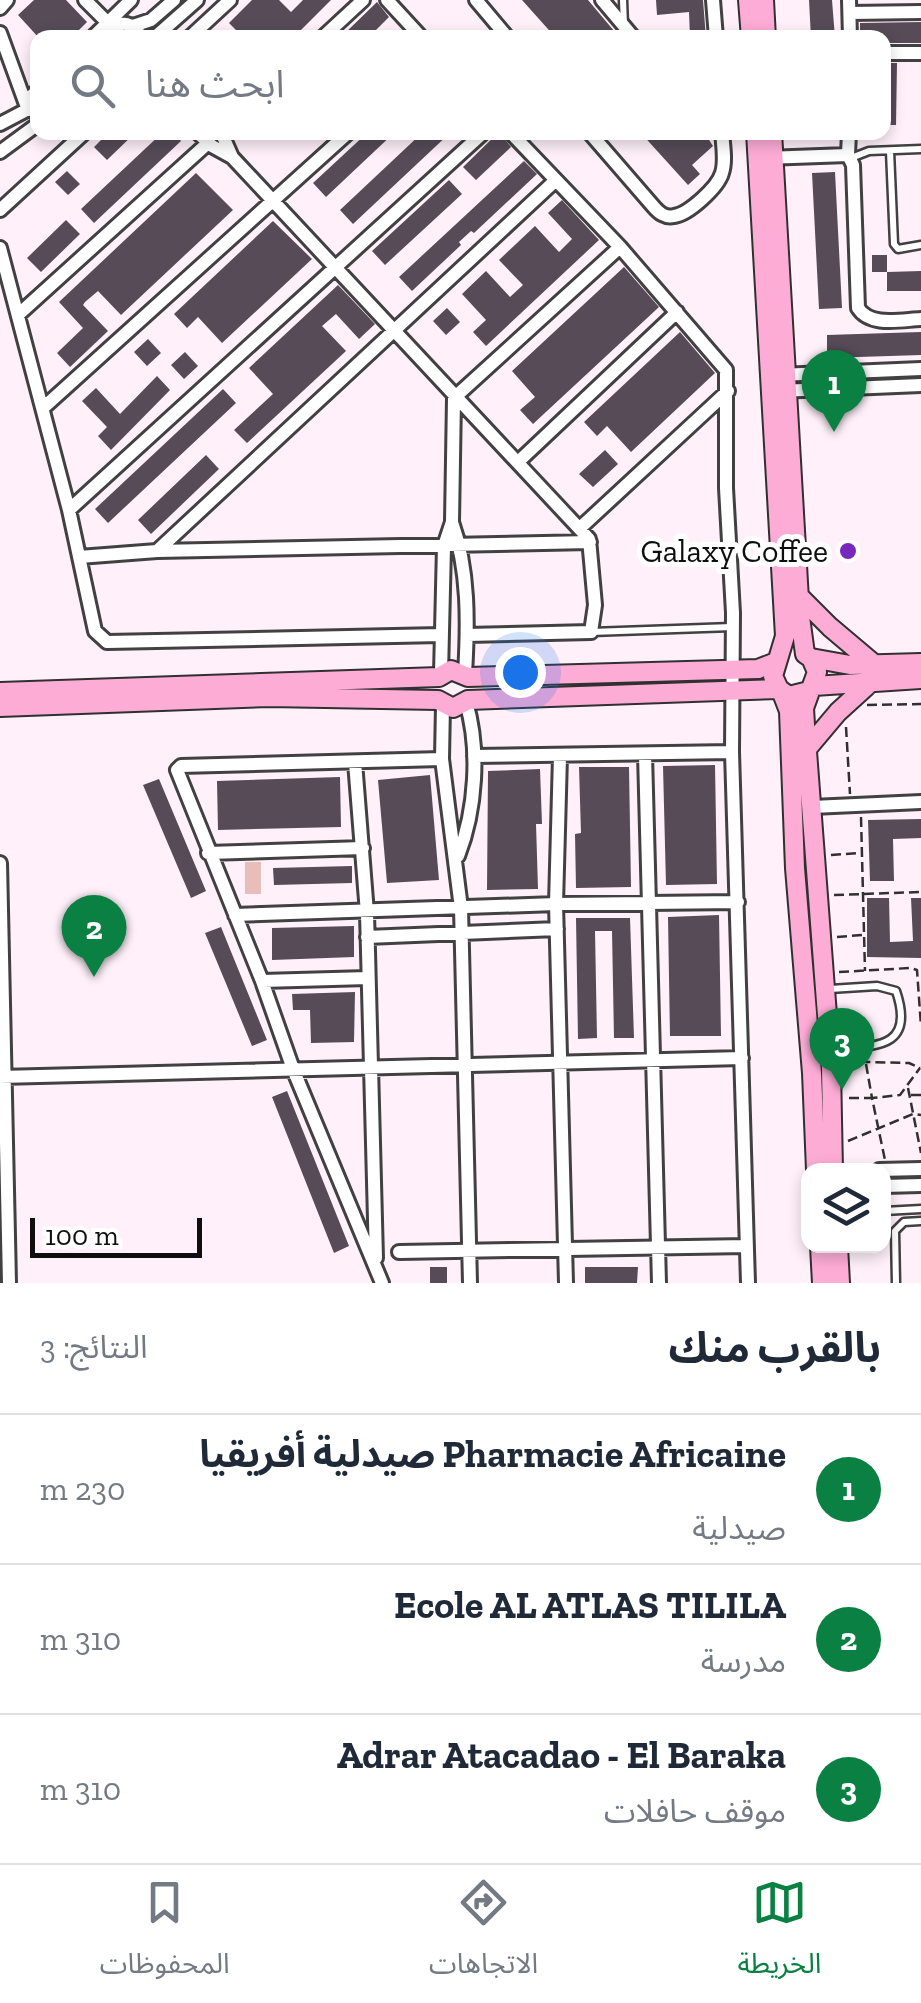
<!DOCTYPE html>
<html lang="ar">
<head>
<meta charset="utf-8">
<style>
  body { margin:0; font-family:"Zilla Slab","Noto Sans Arabic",serif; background:#f2f2f3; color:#1f2937; direction:rtl }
  .controls { position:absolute; right:30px; bottom:30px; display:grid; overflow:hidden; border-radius:20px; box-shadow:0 5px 15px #0003 }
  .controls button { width:90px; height:90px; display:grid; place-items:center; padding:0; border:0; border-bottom:2px solid #e0e1e3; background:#fff; color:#1f2937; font:50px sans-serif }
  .scale { position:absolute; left:30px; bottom:25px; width:172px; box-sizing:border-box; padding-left:10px; border:5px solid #0e0e0e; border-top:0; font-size:28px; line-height:35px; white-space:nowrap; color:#0e0e0e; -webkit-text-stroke:8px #fff; paint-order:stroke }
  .you { position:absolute; left:520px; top:672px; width:35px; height:35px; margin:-25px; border:8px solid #fff; border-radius:50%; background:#1a73e8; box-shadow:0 0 0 15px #1a73e833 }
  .badge { display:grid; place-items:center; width:65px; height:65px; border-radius:50%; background:#0b8043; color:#fff; font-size:32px; font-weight:700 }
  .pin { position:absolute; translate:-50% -82px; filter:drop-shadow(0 2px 5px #0008) }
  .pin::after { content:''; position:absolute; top:52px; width:35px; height:30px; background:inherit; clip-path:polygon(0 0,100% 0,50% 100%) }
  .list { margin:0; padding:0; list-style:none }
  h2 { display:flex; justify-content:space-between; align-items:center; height:130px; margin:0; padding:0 40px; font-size:42px }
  h2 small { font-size:32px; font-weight:400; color:#747a83 }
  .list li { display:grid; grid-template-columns:65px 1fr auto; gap:30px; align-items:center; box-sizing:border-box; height:150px; padding:0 40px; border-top:2px solid #e0e1e3 }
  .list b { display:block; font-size:38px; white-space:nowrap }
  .list p { margin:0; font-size:32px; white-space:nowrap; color:#747a83 }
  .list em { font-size:32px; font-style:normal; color:#747a83 }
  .icon { flex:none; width:55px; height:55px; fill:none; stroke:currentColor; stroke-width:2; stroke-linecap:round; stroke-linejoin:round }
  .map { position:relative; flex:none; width:921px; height:1283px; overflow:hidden; direction:ltr }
  .search { position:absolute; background:#fff; box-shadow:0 5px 15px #0003; left:30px; right:30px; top:30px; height:110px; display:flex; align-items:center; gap:25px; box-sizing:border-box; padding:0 35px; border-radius:20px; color:#747a83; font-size:38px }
  .sheet { height:580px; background:#fff }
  nav { display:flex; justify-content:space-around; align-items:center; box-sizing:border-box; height:140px; border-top:2px solid #e0e1e3; background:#fff; font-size:28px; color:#747a83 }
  nav a { display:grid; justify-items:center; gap:5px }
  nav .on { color:#0b8043 }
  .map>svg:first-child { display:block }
  .green { fill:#e9bdba }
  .building { fill:#564b57 }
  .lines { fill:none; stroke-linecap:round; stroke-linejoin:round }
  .lane-casing { stroke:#414141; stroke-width:11 }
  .street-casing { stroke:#414141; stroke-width:18 }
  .secondary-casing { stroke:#303030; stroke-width:22 }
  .path { stroke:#303030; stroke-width:2.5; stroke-dasharray:10 5; stroke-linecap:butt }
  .lane { stroke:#fff; stroke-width:6 }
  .street { stroke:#fff; stroke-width:12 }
  .secondary { stroke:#fdacd6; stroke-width:18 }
  .poi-dot { fill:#7828bc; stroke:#fff; stroke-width:4 }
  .labels { text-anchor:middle; stroke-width:10; stroke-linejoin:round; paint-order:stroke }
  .poi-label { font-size:32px; fill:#0e0e0e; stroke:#fff; text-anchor:end }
</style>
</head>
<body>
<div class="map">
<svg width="921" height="1283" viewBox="0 0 921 1283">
  <rect width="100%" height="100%" fill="#fff0f9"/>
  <path class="green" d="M245,862H261V894H245Z"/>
  <path class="building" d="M34,0H66L87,22L71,38H39L18,15Z
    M252,0H279L291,12L303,0H331L293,38H244L229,23Z
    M522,0H588L620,38H556Z
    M656,0H703L706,38H690L689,12L657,15Z
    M809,0H832L835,38H811Z
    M377,2L389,17L368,38H340Z
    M921,22V43H884V38H860V23Z
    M884,63H897L896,125H884Z
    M109,132H136L107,160L94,147Z
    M163,132H173L181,141L94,223L81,209Z
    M368,132H395L326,197L313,183Z
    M423,132H451L353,224L340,210Z
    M499,132L511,147L476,180L463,167Z
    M640,132H704L713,146L692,165L700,174L688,185Z
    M524,161L537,174L474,233L471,231L459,242L461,245L412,291L399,277Z
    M67,171L80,184L68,195L55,182Z
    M835,172L842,308L819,309L812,173Z
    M196,173L233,210L121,315L98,291L85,302L83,305L108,331L70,367L57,353L83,328L59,302Z
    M449,180L462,194L385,265L372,251Z
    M562,200L599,240L486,346L473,332L486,320L462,294L486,271L510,297L523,285L499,260L535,226L559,252L572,239L548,213Z
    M66,220L80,234L41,272L27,258Z
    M273,221L312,259L222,343L198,317L187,328L174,314Z
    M872,255H887V272L921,271V291H887V272H872Z
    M624,267L659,307L533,424L520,410L535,397L512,371Z
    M338,285L375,324L359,339L336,314L322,326L346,351L247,443L234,430L273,394L249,368Z
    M447,308L460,322L446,335L433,321Z
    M680,332L715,373L631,452L607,426L597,436L584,422Z
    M921,332V355L827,358V335Z
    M148,339L161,353L147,366L134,352Z
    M185,352L198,366L184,379L171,365Z
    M157,376L170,390L111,450L98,436L107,427L82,401L96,388L120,414Z
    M223,389L236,403L108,523L95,509Z
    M605,450L618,464L593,487L579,474Z
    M206,455L219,469L151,534L138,520Z
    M715,765L717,884L666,885L663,766Z
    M579,767H629L631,887L576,888L575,834L581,833Z
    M540,769L542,824H536L538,889L487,890L488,771Z
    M430,775L439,880L387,883L378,780Z
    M340,777L341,827L218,830L217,781Z
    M159,779L206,891L191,898L143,785Z
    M921,819V838L893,839L894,881H870L868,820Z
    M352,866V883L274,885L273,868Z
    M867,898H889L890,942L913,941L911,898H921V958L867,957Z
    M719,915L721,1036H670L668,917Z
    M576,918H630L634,1038H614L612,931H595L597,1038L578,1039Z
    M354,926V957L272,960V928Z
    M221,927L267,1040L252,1046L205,933Z
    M355,992L354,1042L311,1043L310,1010H293L292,994Z
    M287,1091L349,1246L334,1253L272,1097Z
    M430,1267H447V1283H430Z
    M585,1267H638L637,1283H585Z"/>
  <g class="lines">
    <g class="lane-casing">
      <path id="lane" d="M623,0L624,25
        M890,151L894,244L898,249L921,245
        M851,158L869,151L921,149
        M591,632L732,627
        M830,989L877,986L896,991C916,1050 874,1046 831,1049
        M884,1211L921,1209
        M896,1283L895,1231L904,1222L921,1221"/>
    </g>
    <g class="street-casing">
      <path id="street" d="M85,0L111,26
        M387,0L422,38
        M476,0L508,38
        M602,0L634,38
        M713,0L716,38
        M849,0L850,38
        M0,8L7,0
        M850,13L921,12
        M133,26L151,20L174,0
        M0,33L28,110
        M92,38L131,0
        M109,38L113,28C127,18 134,27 143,38
        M154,38L197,0
        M189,38L230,0
        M322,38L363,0
        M884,53H921
        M25,102L38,90
        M0,124L38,104
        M197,132L212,146L232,157L589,539L595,605L591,632L467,635
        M221,132L232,157
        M510,132L620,247L726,370V488L733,613L732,752L748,1283
        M589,132L653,206C659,213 665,218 674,216C689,214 718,187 722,173C726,161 723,145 722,132
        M0,152L38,124
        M848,155L853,165L858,308C870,327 900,320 921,319
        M765,158L848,155L849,132
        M0,210L85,132
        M0,248L69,510L95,631L107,642L441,635
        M19,314L208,143
        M779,375L921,369
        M779,391L921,385
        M43,408L349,132
        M518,462L677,312
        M69,510L484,132
        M452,522C469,570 468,624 465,674
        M580,528L728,391
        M157,551L556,180
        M79,557L157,551L590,542
        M441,674L444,546L452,522L454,398L620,247
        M443,705L442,759L461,908L470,1283
        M645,754L659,1283
        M474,756L732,752
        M560,756L556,904L566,1283
        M355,762L367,913L376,1258
        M812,807L921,802
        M208,853L363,848
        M458,856C476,810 480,749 466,702
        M0,863L9,1283
        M235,915L556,904L738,902
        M367,937L557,929
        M262,981L368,978
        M0,1077L742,1058
        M879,1170L921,1169
        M884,1186L921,1185
        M399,1252L747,1246
        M382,1283L293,1069L262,981L177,770L181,766L442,759"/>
    </g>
    <g class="secondary-casing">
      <path id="secondary" d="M748,0L751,38
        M764,0L766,38
        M756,132L785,636L773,676L779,689L789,696L809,691
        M772,132L800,617L805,654L811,658L817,672L804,708L805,725L831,1068L833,1170
        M799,596L830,627L875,665
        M811,658L850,665L921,663
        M814,686L921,679
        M0,692L439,677L451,670L468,677L758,669L776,662
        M782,693L789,711L795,868L812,1073L816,1170
        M0,707L269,697L438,700L453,708L468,700L779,689
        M806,750L838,712L871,682
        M820,1246L822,1283
        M838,1246L840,1283"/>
    </g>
    <path class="path" d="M867,705L921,704
      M846,727L850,794
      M861,817L865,971
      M831,855L858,853
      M834,895L921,892
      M837,937L863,935
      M839,972L910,968L917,970L921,1026
      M862,1058L866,1062L909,1063L920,1068
      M866,1064L872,1098L900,1095L920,1068
      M908,1088L921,1153
      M911,1095H921
      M849,1098H872L885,1160
      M848,1141L913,1114L921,1115"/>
    <use href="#lane" class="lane"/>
    <use href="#street" class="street"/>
    <use href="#secondary" class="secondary"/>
  </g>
  <circle class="poi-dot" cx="848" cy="551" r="10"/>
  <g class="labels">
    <g class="poi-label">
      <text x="828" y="562">Galaxy Coffee</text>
    </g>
  </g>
</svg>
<div class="controls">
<button><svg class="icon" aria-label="layers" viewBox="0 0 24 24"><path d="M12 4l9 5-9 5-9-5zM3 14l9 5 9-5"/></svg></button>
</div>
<div class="scale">100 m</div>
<div class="you"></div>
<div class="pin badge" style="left:834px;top:432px">1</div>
<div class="pin badge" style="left:94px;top:977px">2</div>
<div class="pin badge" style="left:842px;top:1090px">3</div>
<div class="search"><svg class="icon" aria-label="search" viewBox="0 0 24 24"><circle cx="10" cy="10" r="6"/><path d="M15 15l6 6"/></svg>ابحث هنا</div>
</div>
<section class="sheet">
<h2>بالقرب منك<small>النتائج: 3</small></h2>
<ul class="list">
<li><span class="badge">1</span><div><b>Pharmacie Africaine صيدلية أفريقيا</b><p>صيدلية</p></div><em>230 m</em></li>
<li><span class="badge">2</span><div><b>Ecole AL ATLAS TILILA</b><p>مدرسة</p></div><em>310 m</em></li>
<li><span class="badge">3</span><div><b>Adrar Atacadao - El Baraka</b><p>موقف حافلات</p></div><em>310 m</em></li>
</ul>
</section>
<nav>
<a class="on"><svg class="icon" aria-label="map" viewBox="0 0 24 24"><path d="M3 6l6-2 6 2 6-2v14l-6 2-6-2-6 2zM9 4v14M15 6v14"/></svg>الخريطة</a>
<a><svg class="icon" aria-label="directions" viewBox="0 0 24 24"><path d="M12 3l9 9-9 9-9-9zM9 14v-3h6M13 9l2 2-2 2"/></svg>الاتجاهات</a>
<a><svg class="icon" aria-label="saved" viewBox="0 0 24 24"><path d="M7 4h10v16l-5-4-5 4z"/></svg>المحفوظات</a>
</nav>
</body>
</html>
